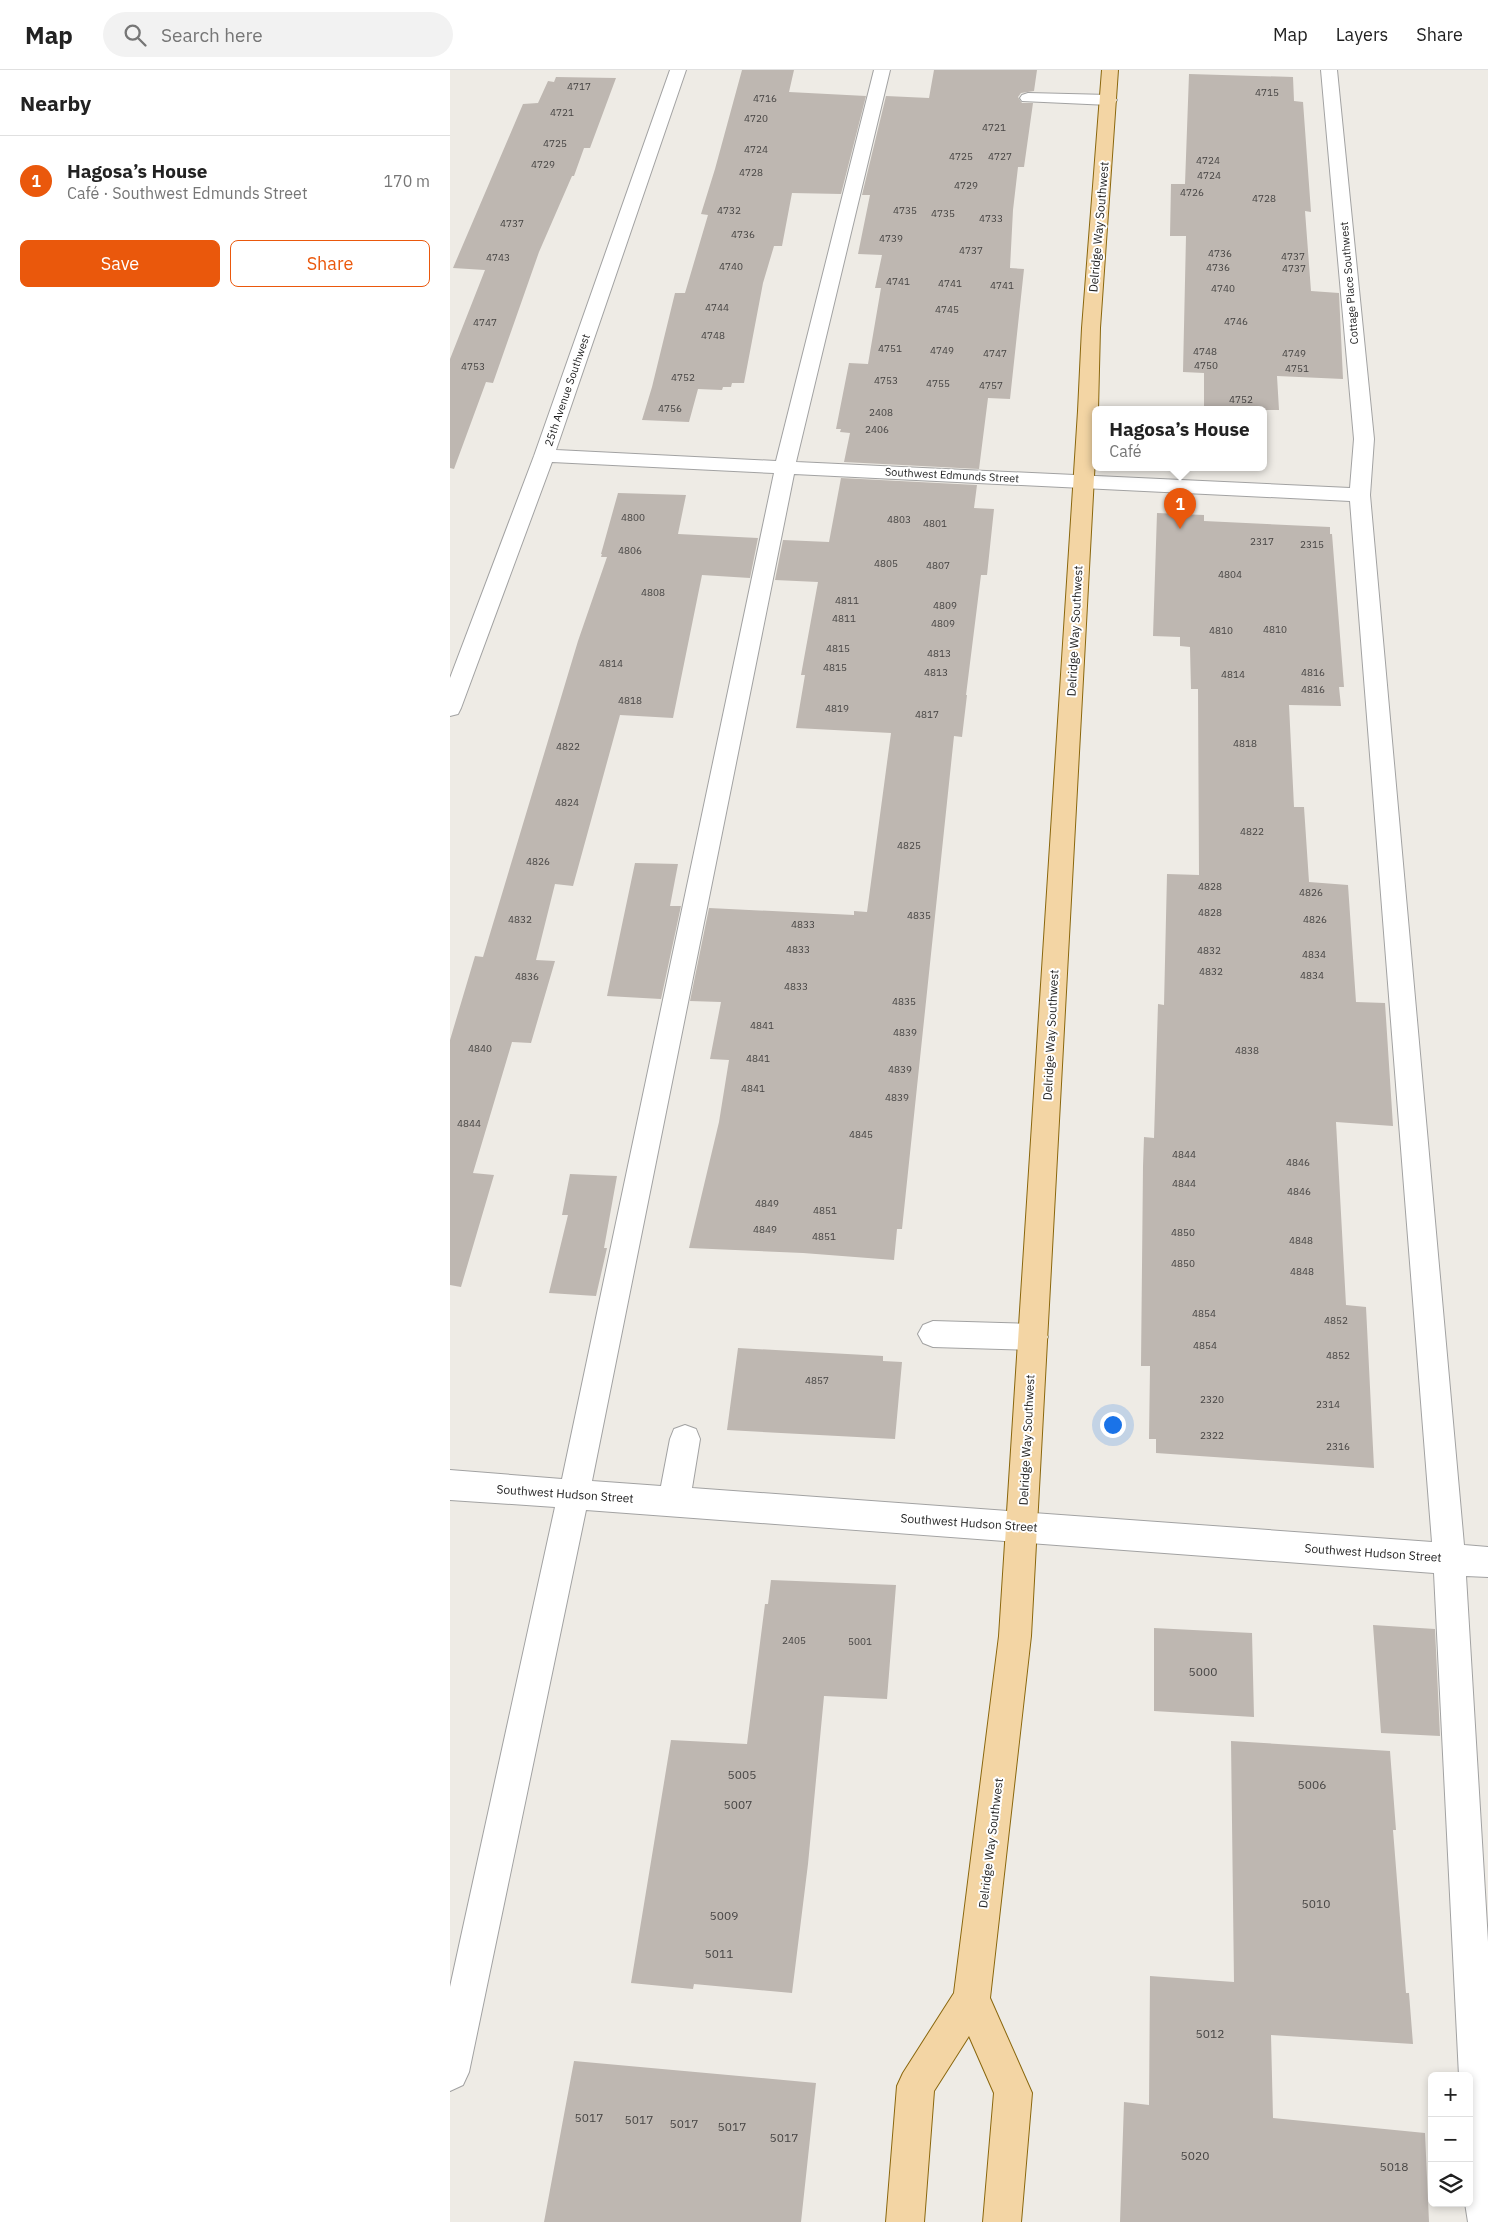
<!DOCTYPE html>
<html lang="en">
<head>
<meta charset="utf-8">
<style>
  body { margin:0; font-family:"IBM Plex Sans",sans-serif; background:#f2f2f2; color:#222 }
  .controls { position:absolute; right:15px; bottom:15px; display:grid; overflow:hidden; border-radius:8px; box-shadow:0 2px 8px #0003 }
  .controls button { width:45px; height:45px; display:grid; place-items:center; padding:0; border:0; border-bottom:1px solid #e0e0e0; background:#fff; color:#222; font:25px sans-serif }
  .you { position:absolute; left:662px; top:1354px; width:18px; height:18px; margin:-12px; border:4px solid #fff; border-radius:50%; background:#1a73e8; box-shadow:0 0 0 8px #1a73e833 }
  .badge { display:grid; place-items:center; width:32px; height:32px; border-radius:50%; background:#ea580c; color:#fff; font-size:16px; font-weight:700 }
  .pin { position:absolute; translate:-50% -41px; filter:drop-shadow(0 1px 2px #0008) }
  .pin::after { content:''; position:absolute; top:26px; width:18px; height:15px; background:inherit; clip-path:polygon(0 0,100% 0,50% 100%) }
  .popup { position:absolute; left:642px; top:336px; width:175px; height:65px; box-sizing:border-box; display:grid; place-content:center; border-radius:8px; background:#fff; filter:drop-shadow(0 1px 4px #0005); font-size:16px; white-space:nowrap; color:#767676 }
  .popup b { font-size:19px; color:#222 }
  .popup::after { content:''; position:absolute; left:50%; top:100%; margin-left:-10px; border:10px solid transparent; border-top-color:#fff }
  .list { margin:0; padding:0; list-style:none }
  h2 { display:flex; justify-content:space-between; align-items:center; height:65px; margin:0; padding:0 20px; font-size:21px }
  h2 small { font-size:16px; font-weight:400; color:#767676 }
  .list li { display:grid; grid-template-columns:32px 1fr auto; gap:15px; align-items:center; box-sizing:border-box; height:90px; padding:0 20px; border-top:1px solid #e0e0e0 }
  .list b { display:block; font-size:19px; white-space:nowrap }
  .list p { margin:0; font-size:16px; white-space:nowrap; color:#767676 }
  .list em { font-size:16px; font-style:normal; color:#767676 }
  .actions { display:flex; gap:10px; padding:15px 20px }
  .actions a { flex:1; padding:11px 0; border:1px solid #ea580c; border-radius:8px; text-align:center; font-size:18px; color:#ea580c }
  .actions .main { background:#ea580c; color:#fff }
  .icon { flex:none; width:28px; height:28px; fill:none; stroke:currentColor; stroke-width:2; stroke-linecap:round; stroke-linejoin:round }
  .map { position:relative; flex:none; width:1038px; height:2152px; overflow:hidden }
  header { display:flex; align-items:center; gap:30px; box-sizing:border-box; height:70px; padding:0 25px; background:#fff; border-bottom:1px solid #e0e0e0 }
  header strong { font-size:24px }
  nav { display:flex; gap:28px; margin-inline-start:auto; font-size:18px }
  .search { width:350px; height:45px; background:#f2f2f2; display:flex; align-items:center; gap:12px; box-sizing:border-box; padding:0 18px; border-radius:28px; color:#767676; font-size:19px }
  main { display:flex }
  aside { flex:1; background:#fff }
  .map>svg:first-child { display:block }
  .building { fill:#beb7b1 }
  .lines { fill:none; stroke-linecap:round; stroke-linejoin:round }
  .minor-casing { stroke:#a2a2a2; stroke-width:2 }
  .major-casing { stroke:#8a670d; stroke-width:2 }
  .minor { fill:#fff; fill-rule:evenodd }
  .major { fill:#f3d5a4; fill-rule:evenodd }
  .labels { text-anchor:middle; stroke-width:4; stroke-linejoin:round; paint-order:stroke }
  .number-label { font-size:10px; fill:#464443 }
  .far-street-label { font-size:11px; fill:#1e1e1e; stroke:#fff }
  .street-label { font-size:12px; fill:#1e1e1e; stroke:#fff }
  .near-number-label { font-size:12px; fill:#464443 }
</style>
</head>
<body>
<header>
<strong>Map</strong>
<div class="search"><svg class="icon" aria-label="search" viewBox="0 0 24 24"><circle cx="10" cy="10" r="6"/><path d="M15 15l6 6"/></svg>Search here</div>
<nav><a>Map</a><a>Layers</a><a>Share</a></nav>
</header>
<main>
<aside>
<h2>Nearby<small></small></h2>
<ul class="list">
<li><span class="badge">1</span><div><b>Hagosa’s House</b><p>Café · Southwest Edmunds Street</p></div><em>170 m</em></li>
</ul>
<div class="actions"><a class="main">Save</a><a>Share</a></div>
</aside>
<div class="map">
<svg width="1038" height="2152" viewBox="0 0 1038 2152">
  <rect width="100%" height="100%" fill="#eeebe5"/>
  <path class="building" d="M292,0H344L339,22L416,26L391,124L342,123L332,176H324L313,213L294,313H282L281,317H273L272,320L248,319L239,352L192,350L202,317L225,223H235L258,145L251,144L265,99Z
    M484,0H587L584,21L571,23L568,27L572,33H583L574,97H568L563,140L560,198L574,199L560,329L538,328L529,399L394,392L400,363L390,362L391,359H386L399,293L418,294L431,218H425L432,185L408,184L420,125H412L436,26L479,28Z
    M739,4L843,7L844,31L853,32L861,142L855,141L861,221L889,223L893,309L827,306L829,340H754V303L733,302L736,166H720L721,114H735Z
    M106,7L166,8L140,78H134L124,106H122L89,182L43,313L36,312L4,399L0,398V289L35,200L3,198L73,34L88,33L98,11L104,12Z
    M391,408L527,415L524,438L544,439L537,505H531L516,625H517L512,667L504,666L452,1159H447L444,1190L353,1183L239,1178L269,1052L279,990L260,989L271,932L240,931L259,838L404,845V841L417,842L441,663L346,658L355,605H351L368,512L325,510L333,470L379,472Z
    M168,423L236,425L228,464L308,468L300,508L252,505L223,648L170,645L123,816L105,814L86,890L105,891L81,973L62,972L23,1103L44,1105L11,1217L0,1215V970L25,886L33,887L128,571L157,487H151L152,484H151Z
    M707,443L754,445V451L880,457V464H882L894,617H889L891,636L839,635L844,737H854L859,812L898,815L906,932L935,933L943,1056L886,1052L896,1235L916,1237L924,1398L706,1383V1369H699L700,1296H691L693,1096L694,1067L704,1068L708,934L714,935L717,804L749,805L748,619H741L740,577L730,576V567L703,566Z
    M185,793L228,794L220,836H231L211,929L157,926Z
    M120,1104L167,1106L154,1178H157L146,1226L99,1223L118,1145H112Z
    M288,1278L433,1286V1291L452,1292L445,1369L277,1360Z
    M321,1510L446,1515L437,1629L374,1626L358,1794L342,1923L244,1914L243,1919L181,1913L221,1670L297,1674L315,1534H318Z
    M923,1555L985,1559L990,1666L931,1663Z
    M704,1558L802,1563L804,1647L704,1641Z
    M781,1671L940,1681L946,1760H943L956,1923H959L963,1974L821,1965L823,2048L975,2063L979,2152H670L674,2032L699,2035L700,1906L784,1912Z
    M124,1991L366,2013L351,2152H94Z"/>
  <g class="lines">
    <g class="minor-casing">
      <path id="minor" d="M220,0H236L106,380L326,391L424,0H440L346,392L900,418L904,369L871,0H887L924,369L920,425L1014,1475L1038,1477V1507L1016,1506L1038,1872V2152H1018L1015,2133H1019V2006H1009L984,1503L136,1440L19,2002L13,2015L0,2021V1917L105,1437L0,1430V1400L112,1409L324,403L102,392L11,638L8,644L0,646V608L84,386ZM344,404L900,431L982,1472L242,1418L250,1369L246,1359L235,1355L224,1359L220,1369L211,1416L142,1411Z
        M578,23L659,25L665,27L667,30L665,33L659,35L572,31L570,28L572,25Z
        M483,1251L583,1254L593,1258L598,1267L593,1276L583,1280L483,1277L473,1273L468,1264L473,1255Z"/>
    </g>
    <g class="major-casing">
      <path id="major" d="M652,0H668L650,258L648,340H646V370L581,1566L540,1928L582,2023L571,2152H533L544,2023L519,1966L484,2021L474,2152H436L447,2016L453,2003L504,1923L549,1566L628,341L632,258Z"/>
    </g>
    <use href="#minor" class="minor"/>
    <use href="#major" class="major"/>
  </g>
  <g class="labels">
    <g class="number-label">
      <text x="129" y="20">4717</text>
      <text x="817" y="26">4715</text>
      <text x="315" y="32">4716</text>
      <text x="112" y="46">4721</text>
      <text x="306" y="52">4720</text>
      <text x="544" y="61">4721</text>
      <text x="105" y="77">4725</text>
      <text x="306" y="83">4724</text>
      <text x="511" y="90">4725</text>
      <text x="550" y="90">4727</text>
      <text x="758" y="94">4724</text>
      <text x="93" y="98">4729</text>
      <text x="301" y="106">4728</text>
      <text x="759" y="109">4724</text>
      <text x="516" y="119">4729</text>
      <text x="742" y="126">4726</text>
      <text x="814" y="132">4728</text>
      <text x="279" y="144">4732</text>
      <text x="455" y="144">4735</text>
      <text x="493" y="147">4735</text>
      <text x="541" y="152">4733</text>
      <text x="62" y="157">4737</text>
      <text x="293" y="168">4736</text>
      <text x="441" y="172">4739</text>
      <text x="521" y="184">4737</text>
      <text x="770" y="187">4736</text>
      <text x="843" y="190">4737</text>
      <text x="48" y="191">4743</text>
      <text x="281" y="200">4740</text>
      <text x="768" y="201">4736</text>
      <text x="844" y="202">4737</text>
      <text x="448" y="215">4741</text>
      <text x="500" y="217">4741</text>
      <text x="552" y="219">4741</text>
      <text x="773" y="222">4740</text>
      <text x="267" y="241">4744</text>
      <text x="497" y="243">4745</text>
      <text x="786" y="255">4746</text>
      <text x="35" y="256">4747</text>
      <text x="263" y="269">4748</text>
      <text x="440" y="282">4751</text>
      <text x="492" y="284">4749</text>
      <text x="755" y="285">4748</text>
      <text x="545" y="287">4747</text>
      <text x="844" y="287">4749</text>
      <text x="756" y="299">4750</text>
      <text x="23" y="300">4753</text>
      <text x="847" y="302">4751</text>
      <text x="233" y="311">4752</text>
      <text x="436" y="314">4753</text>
      <text x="488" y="317">4755</text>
      <text x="541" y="319">4757</text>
      <text x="791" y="333">4752</text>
      <text x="220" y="342">4756</text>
      <text x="431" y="346">2408</text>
      <text x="427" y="363">2406</text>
      <text x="183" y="451">4800</text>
      <text x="449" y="453">4803</text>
      <text x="485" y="457">4801</text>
      <text x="812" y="475">2317</text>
      <text x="862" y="478">2315</text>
      <text x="180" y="484">4806</text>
      <text x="436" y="497">4805</text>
      <text x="488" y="499">4807</text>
      <text x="780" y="508">4804</text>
      <text x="203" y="526">4808</text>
      <text x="397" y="534">4811</text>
      <text x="495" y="539">4809</text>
      <text x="394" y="552">4811</text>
      <text x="493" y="557">4809</text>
      <text x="825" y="563">4810</text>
      <text x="771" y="564">4810</text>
      <text x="388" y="582">4815</text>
      <text x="489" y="587">4813</text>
      <text x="161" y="597">4814</text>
      <text x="385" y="601">4815</text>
      <text x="486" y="606">4813</text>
      <text x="863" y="606">4816</text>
      <text x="783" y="608">4814</text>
      <text x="863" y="623">4816</text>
      <text x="180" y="634">4818</text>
      <text x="387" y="642">4819</text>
      <text x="477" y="648">4817</text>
      <text x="795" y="677">4818</text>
      <text x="118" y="680">4822</text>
      <text x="117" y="736">4824</text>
      <text x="802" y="765">4822</text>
      <text x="459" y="779">4825</text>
      <text x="88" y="795">4826</text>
      <text x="760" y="820">4828</text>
      <text x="861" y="826">4826</text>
      <text x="760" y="846">4828</text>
      <text x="469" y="849">4835</text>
      <text x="70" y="853">4832</text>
      <text x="865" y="853">4826</text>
      <text x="353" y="858">4833</text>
      <text x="348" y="883">4833</text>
      <text x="759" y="884">4832</text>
      <text x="864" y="888">4834</text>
      <text x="761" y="905">4832</text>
      <text x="862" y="909">4834</text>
      <text x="77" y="910">4836</text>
      <text x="346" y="920">4833</text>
      <text x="454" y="935">4835</text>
      <text x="312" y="959">4841</text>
      <text x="455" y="966">4839</text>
      <text x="30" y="982">4840</text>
      <text x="797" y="984">4838</text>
      <text x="308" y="992">4841</text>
      <text x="450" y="1003">4839</text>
      <text x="303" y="1022">4841</text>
      <text x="447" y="1031">4839</text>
      <text x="19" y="1057">4844</text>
      <text x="411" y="1068">4845</text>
      <text x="734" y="1088">4844</text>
      <text x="848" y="1096">4846</text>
      <text x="734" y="1117">4844</text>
      <text x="849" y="1125">4846</text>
      <text x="317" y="1137">4849</text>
      <text x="375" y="1144">4851</text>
      <text x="315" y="1163">4849</text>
      <text x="733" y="1166">4850</text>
      <text x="374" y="1170">4851</text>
      <text x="851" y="1174">4848</text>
      <text x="733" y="1197">4850</text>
      <text x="852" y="1205">4848</text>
      <text x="754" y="1247">4854</text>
      <text x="886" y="1254">4852</text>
      <text x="755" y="1279">4854</text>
      <text x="888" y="1289">4852</text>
      <text x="367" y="1314">4857</text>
      <text x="762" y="1333">2320</text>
      <text x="878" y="1338">2314</text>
      <text x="762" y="1369">2322</text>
      <text x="888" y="1380">2316</text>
      <text x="344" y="1574">2405</text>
      <text x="410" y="1575">5001</text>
    </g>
    <g class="far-street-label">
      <text transform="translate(899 213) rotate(-95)" y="4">Cottage Place Southwest</text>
      <text transform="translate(117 320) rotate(-71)" y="4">25th Avenue Southwest</text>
      <text transform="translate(502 405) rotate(3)" y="4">Southwest Edmunds Street</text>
    </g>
    <g class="street-label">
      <text transform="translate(649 157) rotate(-85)" y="4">Delridge Way Southwest</text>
      <text transform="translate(625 561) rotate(-87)" y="4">Delridge Way Southwest</text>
      <text transform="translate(601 965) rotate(-87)" y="4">Delridge Way Southwest</text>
      <text transform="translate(577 1370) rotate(-87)" y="4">Delridge Way Southwest</text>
      <text transform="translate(115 1424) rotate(4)" y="4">Southwest Hudson Street</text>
      <text transform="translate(519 1453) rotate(4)" y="4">Southwest Hudson Street</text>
      <text transform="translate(923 1483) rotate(4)" y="4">Southwest Hudson Street</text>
      <text transform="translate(541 1773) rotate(-83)" y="4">Delridge Way Southwest</text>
    </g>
    <g class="near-number-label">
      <text x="753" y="1606">5000</text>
      <text x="292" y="1709">5005</text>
      <text x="862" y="1719">5006</text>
      <text x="288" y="1739">5007</text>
      <text x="866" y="1838">5010</text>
      <text x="274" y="1850">5009</text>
      <text x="269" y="1888">5011</text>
      <text x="760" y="1968">5012</text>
      <text x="139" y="2052">5017</text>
      <text x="189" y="2054">5017</text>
      <text x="234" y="2058">5017</text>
      <text x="282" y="2061">5017</text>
      <text x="334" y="2072">5017</text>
      <text x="745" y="2090">5020</text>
      <text x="944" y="2101">5018</text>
    </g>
  </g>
</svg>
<div class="controls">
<button>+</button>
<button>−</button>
<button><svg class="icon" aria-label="layers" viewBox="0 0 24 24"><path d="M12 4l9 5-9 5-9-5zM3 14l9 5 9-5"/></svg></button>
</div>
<div class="you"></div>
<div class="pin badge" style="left:730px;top:459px">1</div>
<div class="popup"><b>Hagosa’s House</b>Café</div>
</div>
</main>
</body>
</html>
